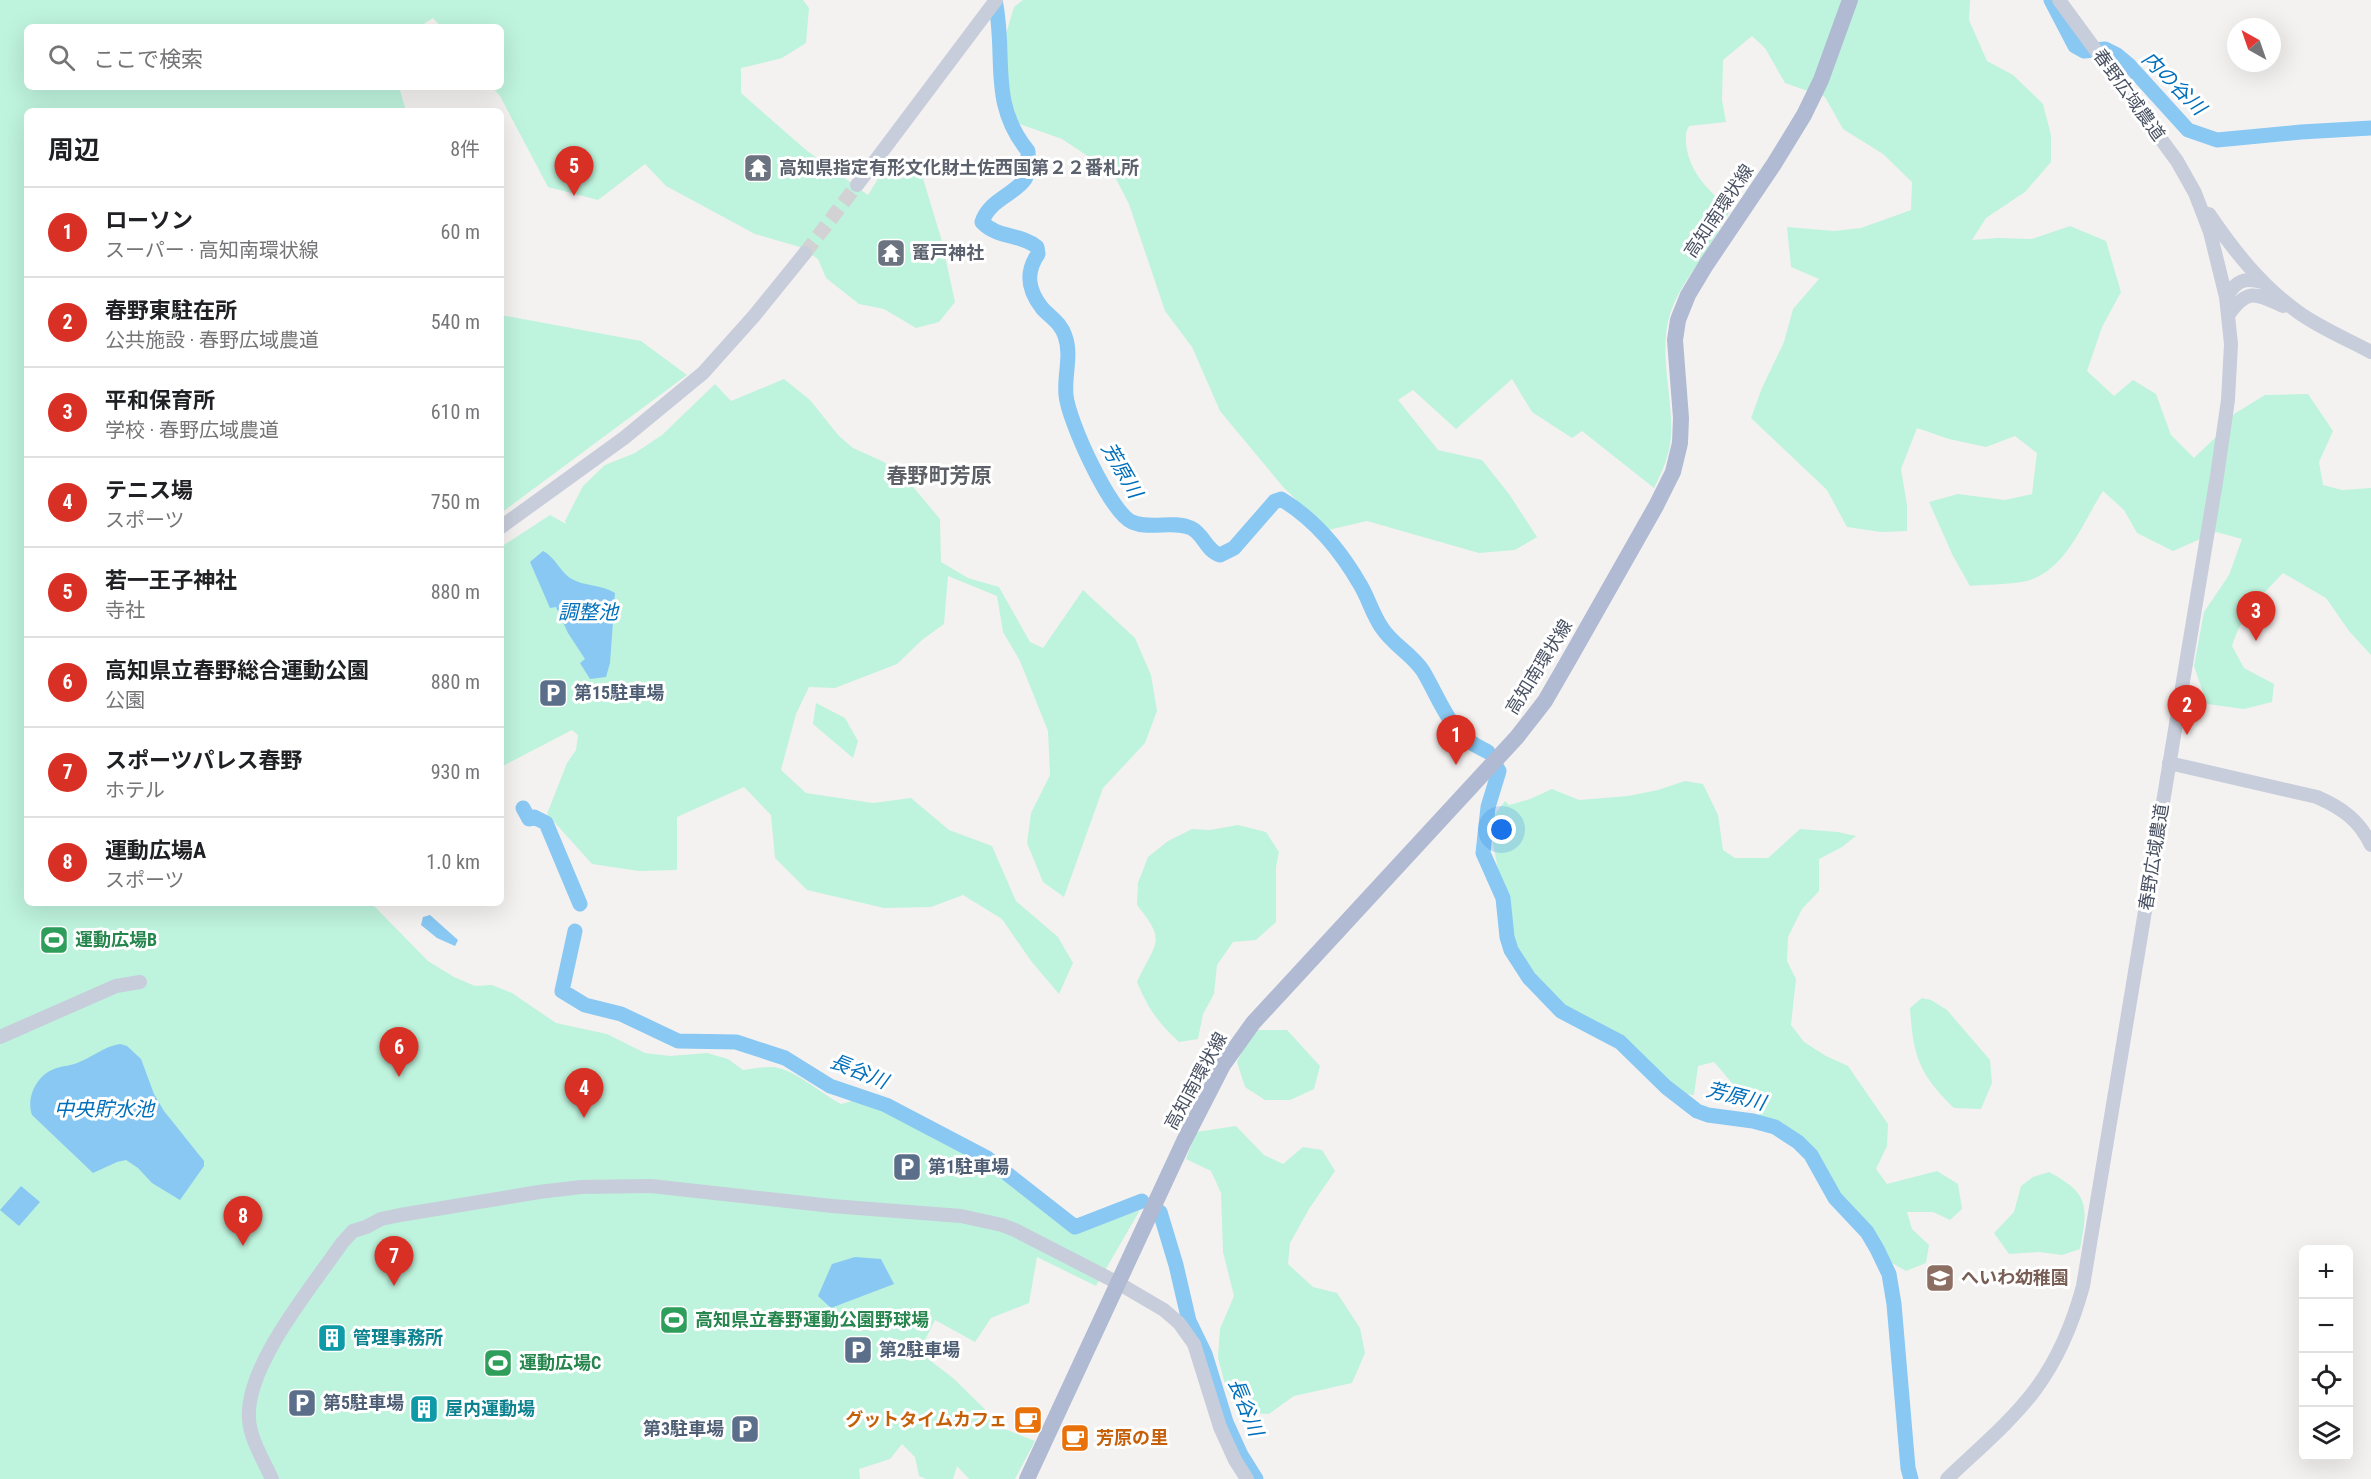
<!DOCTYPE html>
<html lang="ja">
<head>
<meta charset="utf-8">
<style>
  body { margin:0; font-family:"Roboto Condensed","Noto Sans JP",sans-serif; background:#f6f6f6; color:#202124 }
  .controls { position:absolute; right:18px; bottom:18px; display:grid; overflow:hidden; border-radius:9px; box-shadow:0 6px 24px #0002 }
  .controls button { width:54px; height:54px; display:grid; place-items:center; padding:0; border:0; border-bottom:2px solid #e0e0e0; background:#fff; color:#202124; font:30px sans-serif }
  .compass { position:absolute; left:2227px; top:18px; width:54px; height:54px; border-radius:50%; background:#fff; box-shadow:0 6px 24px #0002; rotate:320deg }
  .you { position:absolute; left:1502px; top:830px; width:21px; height:21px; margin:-15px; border:4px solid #fff; border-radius:50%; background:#1a73e8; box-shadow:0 0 0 9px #1a73e833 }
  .badge { display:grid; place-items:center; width:39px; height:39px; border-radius:50%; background:#d93025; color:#fff; font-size:20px; font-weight:700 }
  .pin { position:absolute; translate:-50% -50px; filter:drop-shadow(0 2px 3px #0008) }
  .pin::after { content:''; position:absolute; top:32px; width:21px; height:18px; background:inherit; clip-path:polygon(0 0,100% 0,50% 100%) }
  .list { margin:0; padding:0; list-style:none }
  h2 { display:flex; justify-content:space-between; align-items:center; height:78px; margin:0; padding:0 24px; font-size:26px }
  h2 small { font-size:20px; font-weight:400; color:#757577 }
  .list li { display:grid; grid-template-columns:39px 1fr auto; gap:18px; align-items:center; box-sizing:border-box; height:90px; padding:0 24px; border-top:2px solid #e0e0e0 }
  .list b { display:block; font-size:22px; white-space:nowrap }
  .list p { margin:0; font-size:20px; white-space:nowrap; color:#757577 }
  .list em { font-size:20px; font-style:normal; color:#757577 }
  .icon { flex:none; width:33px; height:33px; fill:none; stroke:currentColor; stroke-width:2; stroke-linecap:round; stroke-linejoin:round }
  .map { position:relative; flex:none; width:2371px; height:1479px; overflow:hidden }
  .search { position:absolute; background:#fff; box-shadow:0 6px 24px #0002; left:24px; top:24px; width:480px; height:66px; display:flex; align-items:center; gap:15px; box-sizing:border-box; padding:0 21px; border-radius:9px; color:#757577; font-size:22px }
  .panel { position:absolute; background:#fff; box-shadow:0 6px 24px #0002; left:24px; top:108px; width:480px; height:798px; border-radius:9px }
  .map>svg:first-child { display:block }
  .green { fill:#bef3dd }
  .water { fill:#88c8f3 }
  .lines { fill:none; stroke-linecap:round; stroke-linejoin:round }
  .river { stroke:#88c8f3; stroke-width:15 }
  .tertiary-tunnel { stroke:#d2d2d4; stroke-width:14; stroke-dasharray:14 7; stroke-linecap:butt }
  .tertiary { stroke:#c7cdda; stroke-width:14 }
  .primary { stroke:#b0bad2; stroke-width:16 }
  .labels { text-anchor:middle; stroke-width:6; stroke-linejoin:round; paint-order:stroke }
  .street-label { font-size:18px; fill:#485061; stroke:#fff }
  .worship-label { font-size:18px; font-weight:bold; fill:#5b616d; stroke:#fff; text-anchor:start }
  .service-label { font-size:18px; font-weight:bold; fill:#4e5e75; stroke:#fff; text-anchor:start }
  .leisure-label { font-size:18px; font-weight:bold; fill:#27864d; stroke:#fff; text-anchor:start }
  .education-label { font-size:18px; font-weight:bold; fill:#785e54; stroke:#fff; text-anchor:start }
  .culture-label { font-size:18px; font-weight:bold; fill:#0d838f; stroke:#fff; text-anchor:start }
  .food-label { font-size:18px; font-weight:bold; fill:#c56008; stroke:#fff; text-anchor:end }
  .water-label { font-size:20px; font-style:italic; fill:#016fbb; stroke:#fff }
  .quarter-label { font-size:21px; font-weight:bold; fill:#5d6067; stroke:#fff }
</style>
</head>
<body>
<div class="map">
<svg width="2371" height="1479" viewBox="0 0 2371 1479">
  <rect width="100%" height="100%" fill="#f4f2f1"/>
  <path class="green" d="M0,0H803L809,8L806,43L782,58L741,68V93L806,150L868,195L887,164L895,180L921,172L941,238L955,302L939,322L916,328L884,309L859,304L826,278L818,259L800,247L755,234L666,186L645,164L598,200L548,187L500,96L492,87H501V27H441L433,18L419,27H27V87H399L406,111H27V903H367L375,907L428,961L454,977L475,986L492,985L512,993L556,1023L607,1034L645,1053L670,1056L707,1053L728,1059L743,1070C752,1069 762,1067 771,1067C792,1067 820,1093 841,1104L863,1098L985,1162L1076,1233L1140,1210L1096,1286L1037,1257L1029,1303L991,1318L975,1342L935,1320L919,1352L953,1378L1005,1429L1035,1441L1015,1479H969L957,1466L953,1479H926L919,1476L915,1457L902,1444L890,1459L859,1469L860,1479H0Z
    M1023,0H1970L1969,20L1987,61L2013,75L2043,104L2051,135V162L2025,192L1986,218L1972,240L1998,238L2032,239L2070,226L2106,241L2121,292L2102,327L2087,371L2114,396L2133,380L2156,394L2171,435L2194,458L2218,435L2234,414L2265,395L2308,394L2333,431L2319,462L2323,485L2342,490L2371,488V655L2349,631L2326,598L2283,573C2261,596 2241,616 2232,646L2244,668L2274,684L2272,702L2244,709L2207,704L2194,666L2204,612L2229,575L2242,539L2216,532L2173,551L2137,533L2124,510L2103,491C2082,523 2065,575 2021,582C2005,585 1987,584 1970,586L1953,556L1929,502L1958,494L2005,500L2032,494L2037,453L2015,436L1986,447L1949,439L1917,428L1901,469L1907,505V531L1881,532L1847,527L1827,490L1751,418L1762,388L1784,342L1793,309L1819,279L1791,267L1787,227L1834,231L1861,228L1911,210L1912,182L1883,154L1843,129L1825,97L1785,83L1765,48L1752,36L1723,60L1722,100L1726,122L1689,126C1685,133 1686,136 1686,144C1690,175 1709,189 1730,211C1721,226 1712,243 1702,258C1688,278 1673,298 1668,322C1660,360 1673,398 1671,436C1670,455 1662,472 1654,488L1582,431L1572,438L1532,412L1512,379L1456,429L1413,390L1398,400L1438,450L1482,460L1509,494L1537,537L1515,550L1479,553L1367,521L1328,530L1284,488L1220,411L1192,347L1165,311L1129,204L1113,173L1062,139L1008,120L999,57L1014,7Z
    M501,315L641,341L687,375L501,513Z
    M784,379L810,400L839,436L853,448L884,462L909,482L940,519L941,562L968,578L999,587L1030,642L1043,648L1083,590L1135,638L1151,675L1157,711L1145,743L1103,788L1064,897L1043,882L1027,843L1031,813L1050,775L1048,731L1020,661L1003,632L997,596L948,576L944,624L922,640L897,664L835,688L809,687L796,714L781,770L806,793L873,803L911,798L949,830L992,846L1016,901L1058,937L1073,963L1059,994L1031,961L1002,919L963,895L931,907L884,908L807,890L775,858L771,815L744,787L677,817V870L639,871L592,864L547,814L567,763L576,750L578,735L572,730L501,767V547L550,515L566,524L565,521L583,486L605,465L635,453L662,435L715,384L731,401Z
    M816,703L845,718L858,741L853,758L813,724Z
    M1685,781L1703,784L1718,815L1723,850L1735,858H1768L1800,829L1838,832L1856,836L1842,847L1819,859V891L1802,909L1788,937L1787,961L1796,979L1791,1025L1804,1042L1826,1056L1848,1066L1888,1124L1887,1146L1876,1169L1887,1184L1937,1171L1958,1184L1962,1209L1950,1220L1933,1212H1907L1912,1229L1929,1245L1926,1263L1906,1271L1892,1263L1878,1240L1841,1199L1807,1146L1783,1123L1762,1118L1714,1062L1698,1066L1694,1095L1681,1094L1655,1075L1607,1036L1582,1029L1542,998L1524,970L1511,939L1489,822L1505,801L1509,805L1530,799L1552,789L1579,800L1628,796L1658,790Z
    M1238,825L1266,832L1279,852L1276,867V922L1256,940L1233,942L1217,965L1214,994L1203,1014L1198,1039L1179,1042C1157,1021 1149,1010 1137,982C1155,942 1168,943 1137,905L1138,883L1148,857L1168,841L1192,829L1210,830Z
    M1922,998L1931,1000L1947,1010L1990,1060L1992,1083L1981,1109L1954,1108C1919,1074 1913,1056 1910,1008Z
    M1252,1030H1287L1320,1066L1314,1089L1290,1100H1265L1245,1087L1237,1062Z
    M1236,1126L1264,1155L1283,1164L1303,1147L1322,1150L1335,1171L1309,1209L1290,1243L1288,1264L1313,1287L1337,1293L1360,1328L1365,1353L1352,1383L1294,1396L1269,1414L1239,1412L1226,1388L1218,1358L1220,1329L1234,1296L1223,1252L1221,1193L1211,1171L1186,1159L1196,1132Z
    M2049,1172C2090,1194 2088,1206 2080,1249L2062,1255L2039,1252L2009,1254L1994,1233L2014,1212L2021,1186L2033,1177Z"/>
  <path class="water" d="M543,551C555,557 559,570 570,578C584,587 602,584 615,593L610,663L606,677L590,679L580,663L585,659L568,633L556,607L550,608L530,562Z
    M430,915L458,940L455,946L437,938L421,925L423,917Z
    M120,1044L127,1046L141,1059L154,1094L164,1111L204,1161V1166L180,1200L152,1183L138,1168L126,1160L117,1162L93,1173L32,1115C26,1098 36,1076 54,1069C61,1066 70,1066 77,1063C91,1058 105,1046 120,1044Z
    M21,1186L40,1202L19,1226L0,1210Z
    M855,1257L881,1259L894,1284L831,1308L818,1296L832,1264Z"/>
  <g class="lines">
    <path class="river" d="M995,0C1007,57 988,102 1028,151C1028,159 1030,171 1025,179C1014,195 989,200 982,222C998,239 1020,233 1037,247L1038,254C1025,273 1028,290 1042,308C1050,317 1061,323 1065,336C1072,355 1064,375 1066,395C1068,420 1110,512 1132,522C1151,530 1173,520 1191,528C1204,534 1206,551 1220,555L1234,548L1275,501L1281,499C1316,520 1341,551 1361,586C1369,600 1373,615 1382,628C1393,645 1412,654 1423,671C1435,691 1443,713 1458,731C1466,741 1477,746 1488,752
      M2051,0L2075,46L2084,51L2105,49L2117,55L2129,65L2188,130L2217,140L2301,132L2371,128
      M1495,764L1499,771L1488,807L1483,853L1503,898L1507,937L1511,950L1529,978L1561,1011L1620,1042L1666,1087L1697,1111L1708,1115L1753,1121L1775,1127L1798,1142L1811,1155L1835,1198L1867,1232L1877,1249L1889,1274L1894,1304L1908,1468L1911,1479
      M523,808L529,819L534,817L546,823L580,904
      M575,931L562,991L585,1005L621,1014L678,1041L736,1042L785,1058L830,1086L886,1105L987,1158L1075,1227L1142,1201
      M1160,1212L1176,1265L1189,1321L1205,1354L1226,1422L1241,1455L1256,1479"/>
    <path class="tertiary-tunnel" d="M805,253L857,185"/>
    <path class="tertiary" d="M857,185L996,0
      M2209,214C2234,251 2261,285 2298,312C2320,328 2347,339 2371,352
      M2226,297C2236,281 2244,277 2262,282
      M2229,314C2248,287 2257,294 2283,306
      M501,527L624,438L703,373L754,316L805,253
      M2169,763L2317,797C2342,808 2359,820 2371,845
      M0,1037L116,986L140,982
      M272,1479C264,1461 250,1439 249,1419C245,1366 312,1287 342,1243L353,1231L366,1227L381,1219L400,1215L539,1192L581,1187L651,1186L832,1206L961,1216L1002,1225L1015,1230L1118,1283L1164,1310L1179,1323L1194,1344L1220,1427L1235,1460L1247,1479
      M1947,1479C1977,1450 2010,1423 2035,1390C2058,1359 2073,1323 2083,1286L2217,476L2228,400L2231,344L2226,297L2210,232L2195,193L2177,161L2059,0"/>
    <path class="primary" d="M1027,1479L1184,1141L1223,1065L1253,1023L1517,737L1545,701L1571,656L1656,506L1673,472L1680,443L1681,418L1675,340L1678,320L1688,295L1706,265L1774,164L1804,115L1821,80L1850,0"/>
  </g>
  <defs>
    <g id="temple-square" transform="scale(1.5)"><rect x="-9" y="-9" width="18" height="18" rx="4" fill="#6b7280" stroke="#fff"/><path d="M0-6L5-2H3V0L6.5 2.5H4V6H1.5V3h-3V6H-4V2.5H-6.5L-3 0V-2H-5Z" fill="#fff"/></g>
    <g id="parking-square" transform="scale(1.5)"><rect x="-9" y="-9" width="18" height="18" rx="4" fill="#5c6f8a" stroke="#fff"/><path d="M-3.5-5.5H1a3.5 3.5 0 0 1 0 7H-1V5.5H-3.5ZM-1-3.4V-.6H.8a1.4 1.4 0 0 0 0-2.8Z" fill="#fff"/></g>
    <g id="stadium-square" transform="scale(1.5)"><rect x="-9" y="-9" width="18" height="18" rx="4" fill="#2e9e5b" stroke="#fff"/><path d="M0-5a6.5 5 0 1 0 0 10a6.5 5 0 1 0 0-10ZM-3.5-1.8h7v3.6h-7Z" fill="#fff"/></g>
    <g id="school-square" transform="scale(1.5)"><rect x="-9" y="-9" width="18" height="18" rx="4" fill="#8d6e63" stroke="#fff"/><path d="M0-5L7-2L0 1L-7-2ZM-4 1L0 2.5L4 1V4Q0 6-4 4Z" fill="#fff"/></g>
    <g id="building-square" transform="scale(1.5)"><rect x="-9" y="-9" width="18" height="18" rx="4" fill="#0f9aa8" stroke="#fff"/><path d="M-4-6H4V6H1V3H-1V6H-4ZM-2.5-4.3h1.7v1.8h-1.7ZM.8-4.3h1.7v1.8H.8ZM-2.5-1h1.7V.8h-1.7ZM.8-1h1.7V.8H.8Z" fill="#fff"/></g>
    <g id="cafe-square" transform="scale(1.5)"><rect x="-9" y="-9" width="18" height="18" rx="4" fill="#e8710a" stroke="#fff"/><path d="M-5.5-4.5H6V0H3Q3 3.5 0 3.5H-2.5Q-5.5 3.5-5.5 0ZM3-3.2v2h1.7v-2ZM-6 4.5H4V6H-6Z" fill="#fff"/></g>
  </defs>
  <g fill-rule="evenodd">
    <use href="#temple-square" x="758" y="168"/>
    <use href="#temple-square" x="891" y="253"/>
    <use href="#parking-square" x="553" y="693"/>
    <use href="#stadium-square" x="54" y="940"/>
    <use href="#parking-square" x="907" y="1167"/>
    <use href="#school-square" x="1940" y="1278"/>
    <use href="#stadium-square" x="674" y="1320"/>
    <use href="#building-square" x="332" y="1338"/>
    <use href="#parking-square" x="858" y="1350"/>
    <use href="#stadium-square" x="498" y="1363"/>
    <use href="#parking-square" x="302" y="1403"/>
    <use href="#building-square" x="424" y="1409"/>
    <use href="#cafe-square" x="1028" y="1420"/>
    <use href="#parking-square" x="745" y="1429"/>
    <use href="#cafe-square" x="1075" y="1438"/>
  </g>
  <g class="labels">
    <g class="street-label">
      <text transform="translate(2129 95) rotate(54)" y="6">春野広域農道</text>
      <text transform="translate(1719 211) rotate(-56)" y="6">高知南環状線</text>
      <text transform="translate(1539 667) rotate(-58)" y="6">高知南環状線</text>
      <text transform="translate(2154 857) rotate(-81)" y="6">春野広域農道</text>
      <text transform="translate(1196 1081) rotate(-61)" y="6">高知南環状線</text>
    </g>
    <g class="worship-label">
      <text x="779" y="174">高知県指定有形文化財土佐西国第２２番札所</text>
      <text x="912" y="259">竃戸神社</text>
    </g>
    <g class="service-label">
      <text x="574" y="699">第15駐車場</text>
      <text x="928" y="1173">第1駐車場</text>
      <text x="879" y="1356">第2駐車場</text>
      <text x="323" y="1409">第5駐車場</text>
      <text x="724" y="1435" text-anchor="end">第3駐車場</text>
    </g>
    <g class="leisure-label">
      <text x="75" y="946">運動広場B</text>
      <text x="695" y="1326">高知県立春野運動公園野球場</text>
      <text x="519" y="1369">運動広場C</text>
    </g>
    <g class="education-label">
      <text x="1961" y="1284">へいわ幼稚園</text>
    </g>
    <g class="culture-label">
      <text x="353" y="1344">管理事務所</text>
      <text x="445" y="1415">屋内運動場</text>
    </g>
    <g class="food-label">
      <text x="1007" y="1426">グットタイムカフェ</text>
      <text x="1096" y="1444" text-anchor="start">芳原の里</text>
    </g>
    <g class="water-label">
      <text transform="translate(2174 83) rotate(45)" y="7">内の谷川</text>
      <text transform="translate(1122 470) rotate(60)" y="7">芳原川</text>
      <text x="588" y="619">調整池</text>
      <text transform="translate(859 1071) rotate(22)" y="7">長谷川</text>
      <text transform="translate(1736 1096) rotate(14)" y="7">芳原川</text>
      <text x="104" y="1116">中央貯水池</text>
      <text transform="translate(1246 1407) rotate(68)" y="7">長谷川</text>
    </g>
    <g class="quarter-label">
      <text x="939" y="483">春野町芳原</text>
    </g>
  </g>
</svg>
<div class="controls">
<button>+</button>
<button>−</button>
<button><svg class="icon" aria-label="locate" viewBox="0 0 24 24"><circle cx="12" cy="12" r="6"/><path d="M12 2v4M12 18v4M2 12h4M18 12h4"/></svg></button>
<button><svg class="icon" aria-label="layers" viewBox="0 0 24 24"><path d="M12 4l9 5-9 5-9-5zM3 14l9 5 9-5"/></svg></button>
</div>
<svg class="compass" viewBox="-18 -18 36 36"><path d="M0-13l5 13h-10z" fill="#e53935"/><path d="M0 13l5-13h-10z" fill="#757577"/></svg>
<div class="you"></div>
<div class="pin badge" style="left:1456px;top:765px">1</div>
<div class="pin badge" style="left:2187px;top:735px">2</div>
<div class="pin badge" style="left:2256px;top:641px">3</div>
<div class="pin badge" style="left:584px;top:1118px">4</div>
<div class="pin badge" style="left:574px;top:196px">5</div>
<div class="pin badge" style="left:399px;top:1077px">6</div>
<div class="pin badge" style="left:394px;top:1286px">7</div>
<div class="pin badge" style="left:243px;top:1246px">8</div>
<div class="search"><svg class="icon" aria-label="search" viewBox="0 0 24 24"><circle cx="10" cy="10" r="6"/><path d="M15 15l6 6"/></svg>ここで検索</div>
<section class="panel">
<h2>周辺<small>8件</small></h2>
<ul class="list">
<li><span class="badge">1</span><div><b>ローソン</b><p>スーパー · 高知南環状線</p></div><em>60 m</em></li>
<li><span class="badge">2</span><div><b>春野東駐在所</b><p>公共施設 · 春野広域農道</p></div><em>540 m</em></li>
<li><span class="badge">3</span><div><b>平和保育所</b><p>学校 · 春野広域農道</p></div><em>610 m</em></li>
<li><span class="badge">4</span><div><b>テニス場</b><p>スポーツ</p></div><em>750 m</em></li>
<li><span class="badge">5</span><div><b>若一王子神社</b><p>寺社</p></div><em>880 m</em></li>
<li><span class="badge">6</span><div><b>高知県立春野総合運動公園</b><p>公園</p></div><em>880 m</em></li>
<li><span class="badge">7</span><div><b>スポーツパレス春野</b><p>ホテル</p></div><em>930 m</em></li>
<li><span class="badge">8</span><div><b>運動広場A</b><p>スポーツ</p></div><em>1.0 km</em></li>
</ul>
</section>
</div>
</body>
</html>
